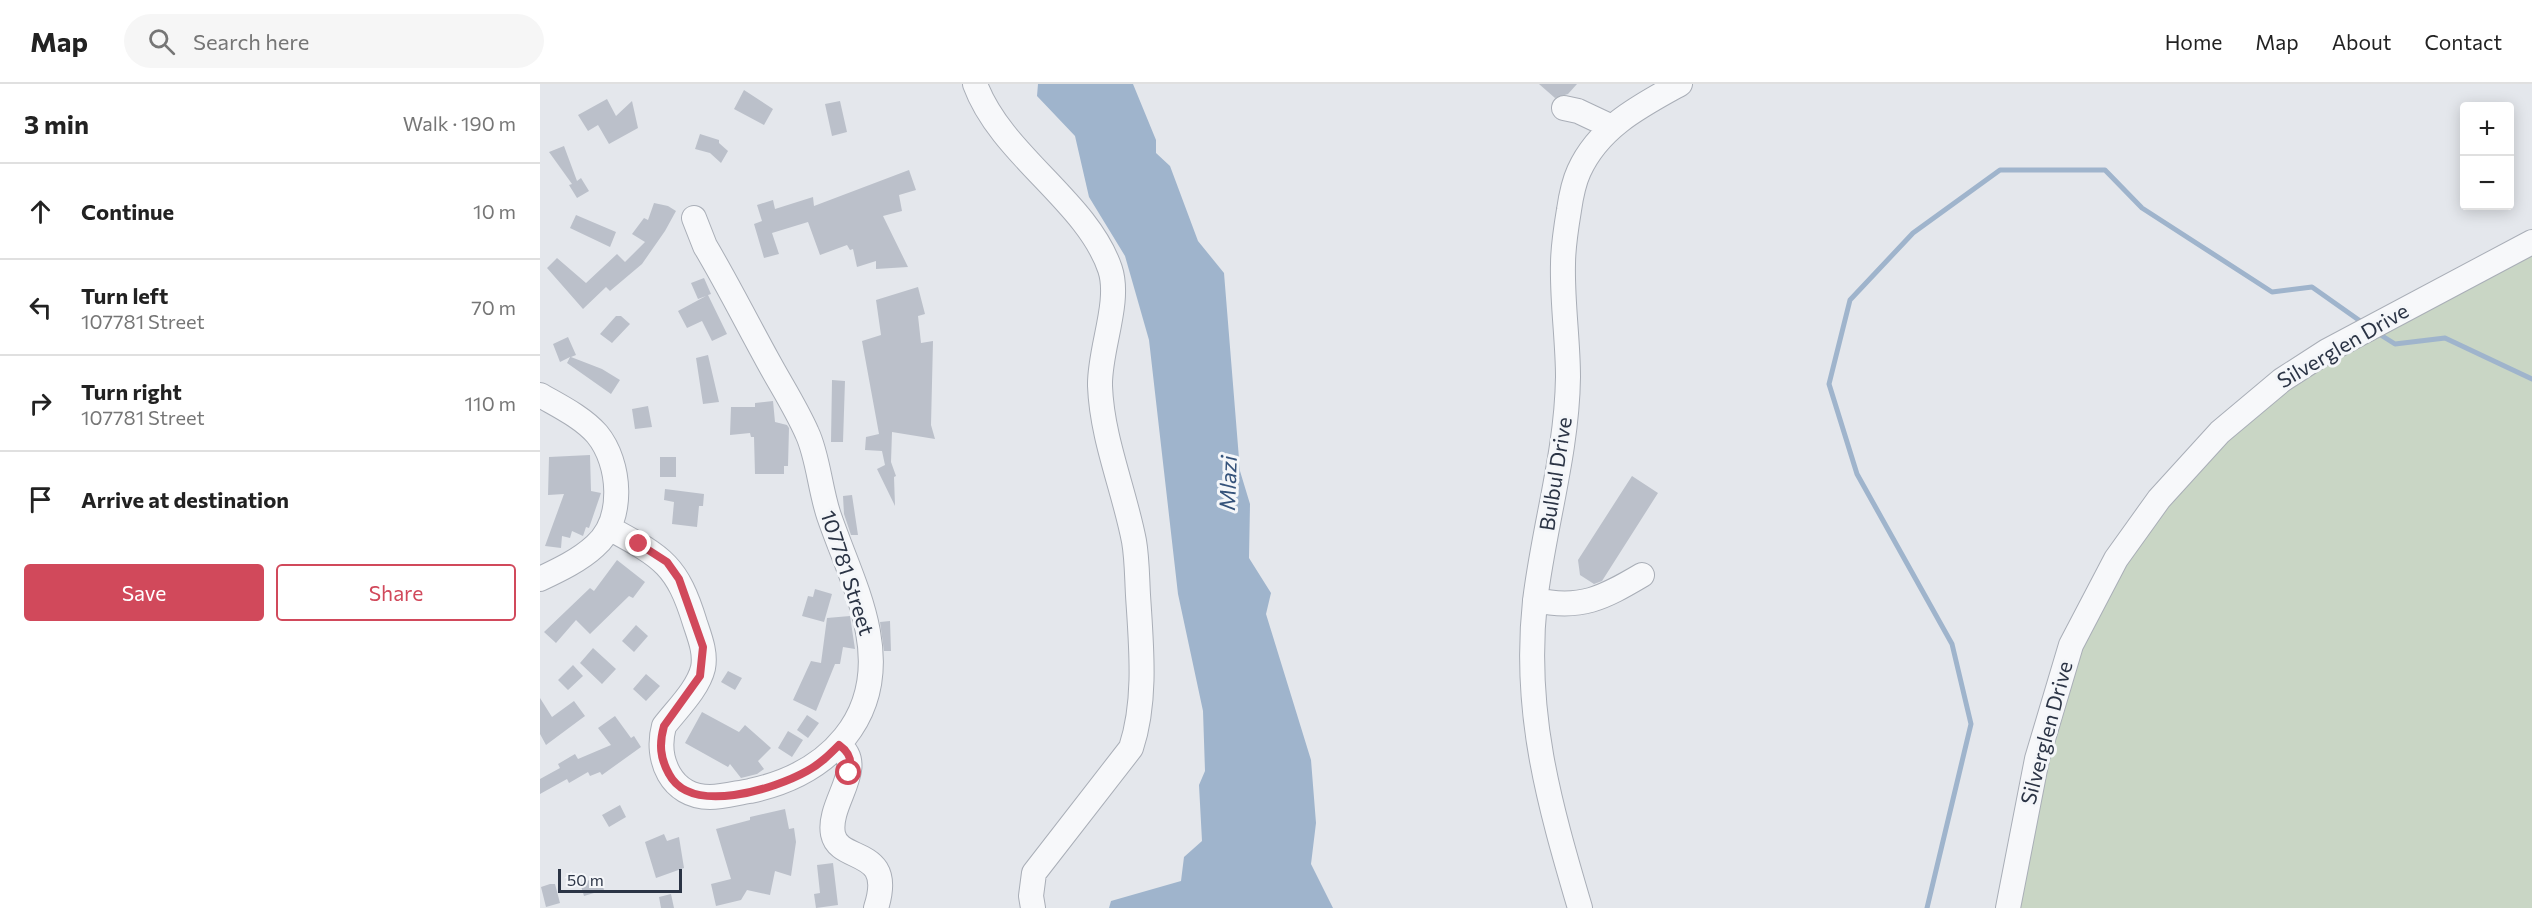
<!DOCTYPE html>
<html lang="en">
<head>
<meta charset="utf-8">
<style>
  body { margin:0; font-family:Commissioner,sans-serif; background:#f6f6f6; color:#222 }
  .controls { position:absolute; right:18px; top:18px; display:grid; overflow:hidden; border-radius:6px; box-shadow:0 3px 15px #0003 }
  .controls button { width:54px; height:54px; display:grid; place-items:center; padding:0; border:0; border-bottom:2px solid #e0e0e0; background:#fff; color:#222; font:30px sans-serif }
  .scale { position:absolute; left:18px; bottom:15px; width:124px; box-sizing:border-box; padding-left:6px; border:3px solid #2b3445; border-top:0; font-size:16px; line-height:21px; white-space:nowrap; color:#2b3445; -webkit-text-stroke:4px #f4f6f9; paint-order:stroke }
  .stop { position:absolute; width:18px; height:18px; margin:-14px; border:4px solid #d1495b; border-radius:50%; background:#fff }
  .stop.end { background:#d1495b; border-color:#fff; box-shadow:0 2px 6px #0008 }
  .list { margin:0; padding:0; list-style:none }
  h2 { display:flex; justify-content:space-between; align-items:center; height:78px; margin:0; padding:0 24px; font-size:26px }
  h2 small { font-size:20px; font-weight:400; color:#767676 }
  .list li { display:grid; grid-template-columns:39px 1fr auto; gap:18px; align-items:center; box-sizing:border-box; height:96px; padding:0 24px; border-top:2px solid #e0e0e0 }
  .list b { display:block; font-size:22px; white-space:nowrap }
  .list p { margin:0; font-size:20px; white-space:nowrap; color:#767676 }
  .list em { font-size:20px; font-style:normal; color:#767676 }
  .actions { display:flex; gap:12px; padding:18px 24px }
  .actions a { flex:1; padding:14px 0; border:2px solid #d1495b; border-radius:6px; text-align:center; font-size:21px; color:#d1495b }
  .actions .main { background:#d1495b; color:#fff }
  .icon { flex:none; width:33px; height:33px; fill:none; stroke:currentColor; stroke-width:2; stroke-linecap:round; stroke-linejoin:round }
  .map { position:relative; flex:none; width:1992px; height:824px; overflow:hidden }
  header { display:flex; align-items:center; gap:36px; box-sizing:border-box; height:84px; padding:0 30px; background:#fff; border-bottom:2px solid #e0e0e0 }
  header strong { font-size:28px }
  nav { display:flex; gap:33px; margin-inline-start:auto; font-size:21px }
  .search { width:420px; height:54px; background:#f6f6f6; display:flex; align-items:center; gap:15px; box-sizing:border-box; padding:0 21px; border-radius:33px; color:#767676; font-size:22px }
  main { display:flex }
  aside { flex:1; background:#fff }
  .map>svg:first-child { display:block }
  .green { fill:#c9d6c5 }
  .water { fill:#9fb4cc }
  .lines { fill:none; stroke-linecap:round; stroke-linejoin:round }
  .stream { stroke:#9fb4cc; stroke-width:5 }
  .building { fill:#bbc0ca }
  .minor-casing { stroke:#a9aeb7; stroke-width:26 }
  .minor { stroke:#f7f8fa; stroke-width:24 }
  .route { stroke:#d1495b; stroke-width:8 }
  .labels { text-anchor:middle; stroke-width:6; stroke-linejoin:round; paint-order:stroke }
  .street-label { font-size:21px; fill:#2b3445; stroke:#f4f6f9 }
  .water-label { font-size:22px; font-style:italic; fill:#34527a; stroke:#f4f6f9 }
</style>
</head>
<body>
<header>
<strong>Map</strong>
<div class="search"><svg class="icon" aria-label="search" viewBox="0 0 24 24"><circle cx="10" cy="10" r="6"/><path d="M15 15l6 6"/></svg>Search here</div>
<nav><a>Home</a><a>Map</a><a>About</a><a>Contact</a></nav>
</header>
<main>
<aside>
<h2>3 min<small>Walk · 190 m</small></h2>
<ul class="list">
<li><svg class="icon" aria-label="ahead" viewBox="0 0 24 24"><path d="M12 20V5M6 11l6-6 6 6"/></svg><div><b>Continue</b></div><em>10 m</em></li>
<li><svg class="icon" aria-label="left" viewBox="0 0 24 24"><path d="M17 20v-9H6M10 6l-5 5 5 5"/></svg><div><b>Turn left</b><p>107781 Street</p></div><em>70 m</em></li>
<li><svg class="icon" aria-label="right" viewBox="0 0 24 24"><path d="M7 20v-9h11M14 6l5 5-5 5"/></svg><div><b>Turn right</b><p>107781 Street</p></div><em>110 m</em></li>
<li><svg class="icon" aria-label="arrive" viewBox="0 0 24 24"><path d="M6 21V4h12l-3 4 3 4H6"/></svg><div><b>Arrive at destination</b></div></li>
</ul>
<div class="actions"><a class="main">Save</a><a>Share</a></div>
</aside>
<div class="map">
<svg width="1992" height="824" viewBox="0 0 1992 824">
  <rect width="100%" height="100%" fill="#e4e7ec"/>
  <path class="green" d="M1992,161V824H1472L1519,599L1578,477L1725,312Z"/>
  <path class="water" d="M498,0H593L616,56V69L630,82L658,157L684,189L700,387L710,420L709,474L731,509L726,530L771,676L776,739L771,780L793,824H569L571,817L641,797L644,773L662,757L659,701L665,687L663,627L638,510L609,256L585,172L549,113L535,52L497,12Z"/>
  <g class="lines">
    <path class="stream" d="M1836,248L1855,260L1905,254L1992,295
      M1387,824L1431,640L1412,560L1317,390L1289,300L1310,216L1373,149L1460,86H1565L1602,124L1732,208L1772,203L1823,239"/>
  </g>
  <path class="building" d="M999,0H1037L1028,10L1015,14Z
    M204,6L233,25L224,41L194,25Z
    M67,15L76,32L92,17L98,44L69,60L58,41L48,47L38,31Z
    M300,17L307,48L292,52L285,20Z
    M160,50L179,56V59L188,67L181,79L170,69L155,65Z
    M24,62L37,97L41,94L49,107L37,114L29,101L32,100L9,68Z
    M369,86L376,106L359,111L362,127L343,132L368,183L336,185V177L317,183L313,165L310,166L307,161L280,171L268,138L232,149L239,170L224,174L214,140L222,137L217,121L233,116L235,125L273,113L274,122Z
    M114,119L128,122L136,127L125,147L102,180L70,207L66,203L43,225L7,184L17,174L46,199L77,170L85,178L105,158L92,150L104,134L108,136Z
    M36,131L76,148L70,163L30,144Z
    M164,194L171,210L168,211L187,250L172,257L162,237L147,244L138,227L166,212L158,215L151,199Z
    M378,203L385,230L378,232L381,259L393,257L391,341L395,355L352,348L351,378L356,392L354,393L355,422L337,385L345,381L342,367L325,366L326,353L339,350L322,257L341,251L336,216Z
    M76,232H81L90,240L72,259L60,250Z
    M28,253L36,271L31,273L62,285L80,296L71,310L27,279L30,273L20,278L13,260Z
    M168,271L179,318L163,320L156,274Z
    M292,296L305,297L303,358H291Z
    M233,317L235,338L247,341L249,344L248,382H244V390H215L214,353H211L210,349L190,351L191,323H215V319Z
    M108,322L112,343L95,345L92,325Z
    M50,371L51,407L61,409L49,444L46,443L43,452L32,447L30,454L22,452L21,464L5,462L24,410L8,411L9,373Z
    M120,373H136V393H120Z
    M1092,392L1118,409L1062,497L1054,500L1040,491L1038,476Z
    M125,405L164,410L163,422H159L157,443L132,440L134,418L124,416Z
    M312,411L318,451H311L304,430L303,412Z
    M77,476L105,498L93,514L89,512L50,550L36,536L16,559L4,548L50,504L54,507Z
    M275,505L292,510L284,538L262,532L268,512L273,513Z
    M310,532L315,565L303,563L300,580H295L276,627L253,616L271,577L281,579L287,534Z
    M350,537L351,567H344L340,538Z
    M96,541L108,552L94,568L82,557Z
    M53,564L76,585L62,600L40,579Z
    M33,581L43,592L28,606L18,596Z
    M188,587L202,594L195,606L181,598Z
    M106,590L120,602L106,617L93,605Z
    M0,614L12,633L34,617L45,632L6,661L0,650Z
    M162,628L199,648L205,641L231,664L218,677L224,685L217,690L201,694L190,680L188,683L145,659Z
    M267,631L279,639L268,654L257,646Z
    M75,632L91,654L94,652L101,663L62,691L60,688L50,692L48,688L29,699L27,695L0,710V695L20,684L18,680L35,670L38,675L71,661L58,644Z
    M248,647L263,656L252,673L238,664Z
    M80,721L86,733L69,743L62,731Z
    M245,725L249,745L254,744L256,758L251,792L235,787L230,811L207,806L201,816L176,822L171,800L191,795L176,745L210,736V733Z
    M124,750L127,757L139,753L144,784L116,794L105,758Z
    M293,779L298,821L276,824L274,810L280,809L277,781Z
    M60,793L64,806L44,812L40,799Z
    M10,800H15L20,819L6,823L1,803Z
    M131,810L134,824H121L119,813Z"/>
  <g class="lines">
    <g class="minor-casing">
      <path id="minor" d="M435,0C461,71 547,117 570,185C581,218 559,266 560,302C562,355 584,405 594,457C597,474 597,493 598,511C601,560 607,616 591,664L494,789L491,812L493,824
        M1024,24L1038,27L1072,43
        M0,311C19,322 42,333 57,350C81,379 85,436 55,462C40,476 19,486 0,495
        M69,444C122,473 137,480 155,539C160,554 166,569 163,584C158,605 137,625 124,642C115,675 131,713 170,713C183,713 197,709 210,707C289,690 344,634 328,548C321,509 302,470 289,432C280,406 278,372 267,349C256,324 241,301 228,277C207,239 187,199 165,162L154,134
        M995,516C1041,526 1063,514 1102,491
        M299,661C328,683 287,719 293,750C299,780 356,762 336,824
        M1040,824C1009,719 983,628 995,517C1004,442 1027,369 1028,293C1028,256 1022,218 1023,180C1023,162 1026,144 1029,126C1031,112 1033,100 1039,87C1059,43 1100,22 1140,0
        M1468,824L1497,675L1531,561L1576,475L1619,415L1680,348L1742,296L1787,267L1992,158"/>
    </g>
    <use href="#minor" class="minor"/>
  </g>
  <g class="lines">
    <path class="route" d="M99,460L127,478L139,495L163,563L160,592L124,642C119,660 120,674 129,690C151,732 235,705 267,687C280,680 289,671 299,661C309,668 313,676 309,689"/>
  </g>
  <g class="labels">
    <g class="street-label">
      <text transform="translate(1803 262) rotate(-30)" y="7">Silverglen Drive</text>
      <text transform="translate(1016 390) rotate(-81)" y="7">Bulbul Drive</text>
      <text transform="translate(307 489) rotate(72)" y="7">107781 Street</text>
      <text transform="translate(1507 649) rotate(-75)" y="7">Silverglen Drive</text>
    </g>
    <g class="water-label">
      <text transform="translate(688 399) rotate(-88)" y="8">Mlazi</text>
    </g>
  </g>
</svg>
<div class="controls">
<button>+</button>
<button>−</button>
</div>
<div class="scale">50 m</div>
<div class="stop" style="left:309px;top:689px"></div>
<div class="stop end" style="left:99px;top:460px"></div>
</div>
</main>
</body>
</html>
